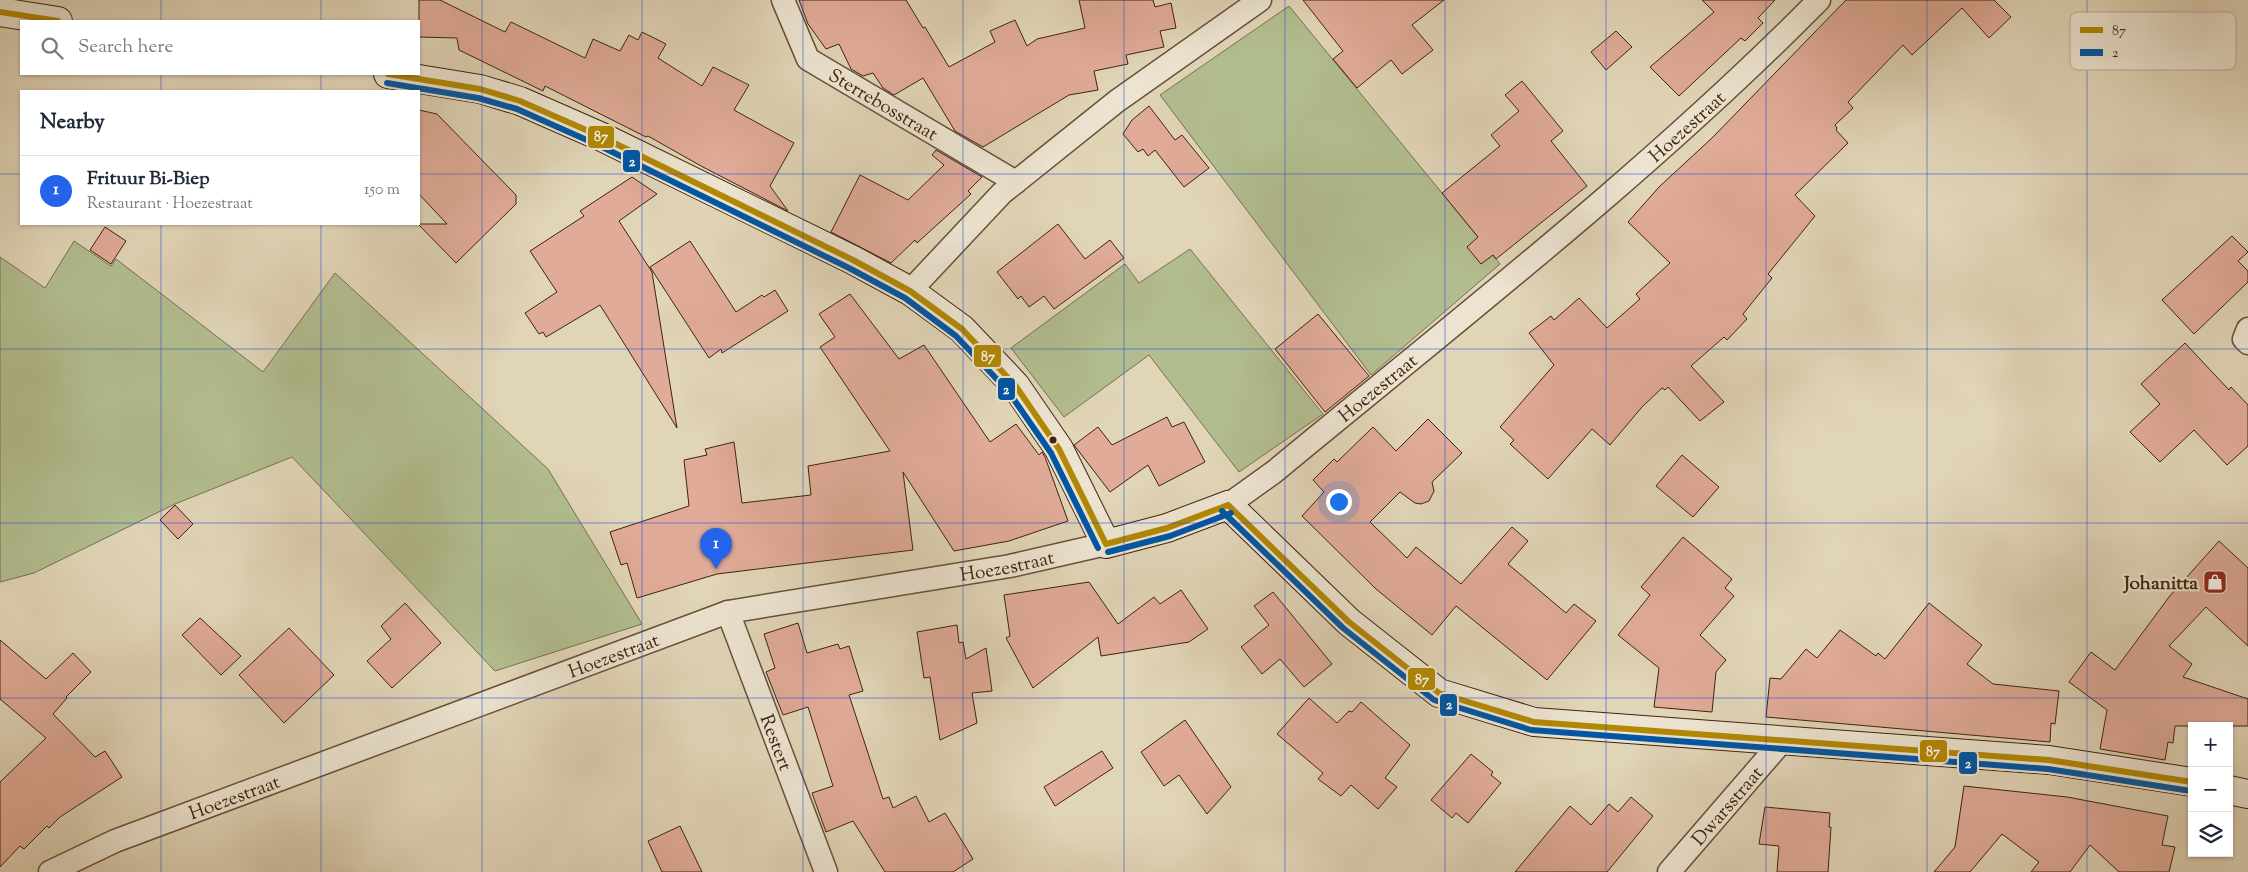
<!DOCTYPE html>
<html lang="en">
<head>
<meta charset="utf-8">
<style>
  body { margin:0; font-family:"Sorts Mill Goudy",serif; background:#f6f6f7; color:#1f2937 }
  .controls { position:absolute; right:15px; bottom:15px; display:grid; overflow:hidden; border-radius:0px; box-shadow:0 1px 4px #0004 }
  .controls button { width:45px; height:45px; display:grid; place-items:center; padding:0; border:0; border-bottom:1px solid #e0e1e3; background:#fff; color:#1f2937; font:25px sans-serif }
  .you { position:absolute; left:1338px; top:501px; width:18px; height:18px; margin:-12px; border:4px solid #fff; border-radius:50%; background:#1a73e8; box-shadow:0 0 0 8px #1a73e833 }
  .badge { display:grid; place-items:center; width:32px; height:32px; border-radius:50%; background:#2563eb; color:#fff; font-size:16px; font-weight:700 }
  .pin { position:absolute; translate:-50% -41px; filter:drop-shadow(0 1px 2px #0008) }
  .pin::after { content:''; position:absolute; top:26px; width:18px; height:15px; background:inherit; clip-path:polygon(0 0,100% 0,50% 100%) }
  .list { margin:0; padding:0; list-style:none }
  h2 { display:flex; justify-content:space-between; align-items:center; height:65px; margin:0; padding:0 20px; font-size:21px }
  h2 small { font-size:16px; font-weight:400; color:#747a83 }
  .list li { display:grid; grid-template-columns:32px 1fr auto; gap:15px; align-items:center; box-sizing:border-box; height:70px; padding:0 20px; border-top:1px solid #e0e1e3 }
  .list b { display:block; font-size:19px; white-space:nowrap }
  .list p { margin:0; font-size:16px; white-space:nowrap; color:#747a83 }
  .list em { font-size:16px; font-style:normal; color:#747a83 }
  .icon { flex:none; width:28px; height:28px; fill:none; stroke:currentColor; stroke-width:2; stroke-linecap:round; stroke-linejoin:round }
  .map { position:relative; flex:none; width:2248px; height:872px; overflow:hidden }
  .search { position:absolute; background:#fff; box-shadow:0 1px 4px #0004; left:20px; top:20px; width:400px; height:55px; display:flex; align-items:center; gap:12px; box-sizing:border-box; padding:0 18px; border-radius:0px; color:#747a83; font-size:19px }
  .panel { position:absolute; background:#fff; box-shadow:0 1px 4px #0004; left:20px; top:90px; width:400px; height:135px; border-radius:0px }
  .map>svg:first-child { display:block }
  .green { fill:#b2bd8f; stroke:#78704e }
  .building { fill:#e0ab98; stroke:#3f230d }
  .lines { fill:none; stroke-linecap:round; stroke-linejoin:round }
  .street-casing { stroke:#685038; stroke-width:25 }
  .secondary-casing { stroke:#3f230d; stroke-width:30 }
  .street { stroke:#ece4d1; stroke-width:22 }
  .secondary { stroke:#ece4d1; stroke-width:28 }
  .bus-1-casing { stroke:#ece4d1; stroke-width:10 }
  .bus-2-casing { stroke:#ece4d1; stroke-width:10 }
  .bus-1 { stroke:#b28805; stroke-width:6 }
  .bus-2 { stroke:#0056a4; stroke-width:6 }
  .grid { fill:none; stroke:#1d4ed8; stroke-width:1; stroke-opacity:0.55 }
  .bus-dot { fill:#3f230d; stroke:#ece4d1; stroke-width:2 }
  .labels { text-anchor:middle; stroke-width:4.5; stroke-linejoin:round; paint-order:stroke }
  .street-label { font-size:19px; fill:#3f230d; stroke:#ece4d1 }
  .poi-label { font-size:19px; font-weight:bold; fill:#3f230d; stroke:#ece4d1; text-anchor:end }
  .key { fill:#ece4d1; stroke:#b8aa96; stroke-width:1 }
  .key-label { font-size:14px; fill:#3f230d }
  .line-badge { stroke:#ece4d1; stroke-width:2 }
  .badge-label { font-size:14px; text-anchor:middle; font-weight:bold; fill:#fff }
</style>
</head>
<body>
<div class="map">
<svg width="2248" height="872" viewBox="0 0 2248 872">
  <rect width="100%" height="100%" fill="#e1d5b8"/>
  <filter id="stains"><feTurbulence type="fractalNoise" baseFrequency=".004" numOctaves="4"/><feColorMatrix values="0 0 0 0 .2 0 0 0 0 .09 0 0 0 0 .02 0 0 0 .5 -.17"/></filter>
  <radialGradient id="worn" r=".72"><stop offset=".6" stop-color="#630" stop-opacity="0"/><stop offset="1" stop-color="#630" stop-opacity=".3"/></radialGradient>
  <path class="green" d="M1289,6L1500,264L1371,375L1160,95Z
    M74,241L111,266L116,259L263,372L335,273L548,469L642,624L495,671L292,457L175,504L34,573L0,582V257L45,288Z
    M1190,249L1323,414L1239,472L1149,355L1064,417L1011,348L1125,264L1139,283Z"/>
  <path class="building" d="M419,0H440L505,32L511,22L585,58L593,39L620,51L629,35L638,40L642,32L666,44L658,58L702,86L713,67L749,85L734,110L794,143L770,186L788,211L701,166L648,136L646,137L545,86L543,91L459,50L457,38L419,37Z
    M799,0H906L923,28L925,27L949,67L995,42L990,31L1015,20L1027,46L1037,39L1085,28L1079,0H1153L1155,7L1171,3L1176,28L1160,31L1164,47L1126,55L1128,64L1094,71L1098,90L1069,95L983,147L955,131L923,78L894,95L883,88L873,73L863,76L851,69L839,44L826,49L808,24Z
    M1303,0H1444L1412,25L1433,50L1402,74L1391,60L1357,88L1333,59L1343,51Z
    M1702,0H1775L1758,18L1763,23L1745,41L1741,38L1679,96L1650,67L1714,12Z
    M1846,0H1994L2011,17L1989,38L1962,8L1912,55L1903,45L1848,102L1853,108L1835,125L1837,128L1836,130L1848,143L1795,195L1815,216L1768,274L1772,278L1743,314L1747,319L1727,340L1724,337L1691,366L1724,402L1700,421L1668,387L1665,390L1662,388L1642,407L1610,445L1592,429L1548,479L1510,444L1514,440L1500,427L1554,365L1529,333L1551,316L1554,320L1579,298L1607,328L1640,299L1636,294L1670,263L1628,222L1659,187L1712,138Z
    M1616,31L1632,47L1606,70L1591,52Z
    M1522,81L1563,131L1551,141L1587,186L1496,259L1493,255L1481,264L1467,247L1478,237L1442,193L1500,146L1491,135L1519,111L1505,95Z
    M1149,106L1175,140L1182,135L1209,168L1184,187L1155,150L1148,156L1143,149L1138,152L1123,134L1132,120Z
    M419,110L437,114L516,195V204L456,263L418,224H447L419,194Z
    M936,150L982,177L968,191L971,194L917,243L915,240L891,263L831,232L860,175L908,200L944,165L932,155Z
    M632,177L657,194L619,221L652,272L677,428L600,305L546,337L543,332L539,334L525,313L557,292L530,251L584,216L580,211Z
    M1058,224L1085,259L1110,240L1124,258L1054,309L1044,296L1029,307L1021,296L1018,299L997,272Z
    M105,227L126,241L111,264L90,250Z
    M2232,236L2248,252L2238,261L2248,271V282L2194,334L2162,300Z
    M690,241L736,312L762,295L764,297L775,290L788,311L722,353L721,349L709,358L650,267Z
    M850,294L899,359L924,345L990,442L1016,424L1039,455L1042,452L1045,457L1068,521L1009,541L954,551L903,472L913,550L717,574L637,598L627,563L621,565L610,532L689,506L684,460L707,455L705,449L734,442L742,503L811,495L808,466L890,451L820,347L835,337L819,314Z
    M1318,314L1369,376L1325,412L1275,349Z
    M2185,343L2229,390L2231,387L2248,405V446L2227,465L2194,430L2160,462L2130,432L2160,404L2141,384Z
    M1167,417L1172,427L1184,422L1205,462L1159,486L1148,465L1110,492L1074,445L1098,427L1112,445Z
    M1428,419L1462,453L1432,482L1434,491L1429,501L1421,504L1415,503L1400,492L1370,522L1407,558L1416,547L1461,584L1512,527L1528,541L1508,564L1566,613L1574,604L1596,621L1547,680L1456,606L1432,635L1376,589L1302,516L1324,492L1313,480L1334,459L1337,462L1373,427L1396,451Z
    M1682,455L1719,487L1693,517L1656,486Z
    M175,505L193,524L178,539L160,520Z
    M1683,537L1732,579L1725,588L1734,596L1700,635L1726,660L1716,672L1712,712L1654,707L1659,668L1618,635L1650,595L1641,587Z
    M2219,541L2248,568V646L2206,607L2169,646L2192,664L2183,677L2248,699V726H2175L2173,743L2168,742L2165,760L2100,749L2107,710L2069,682L2091,652L2115,670L2169,597Z
    M1089,582L1118,624L1154,597L1160,604L1181,590L1208,629L1189,642L1101,656L1098,637L1033,688L1006,638L1010,636L1004,595Z
    M1273,592L1332,664L1304,687L1280,659L1262,674L1241,647L1269,625L1254,606Z
    M405,603L441,643L392,688L367,661L391,639L381,626Z
    M1929,603L1982,645L1967,664L1993,684L2059,691L2055,724L2051,723L2050,742L1766,717L1770,678L1781,679L1806,649L1817,658L1840,630L1876,656L1878,653L1885,659Z
    M200,618L241,656L221,675L182,635Z
    M798,623L807,653L838,644L840,649L849,646L863,691L849,695L883,799L889,797L893,808L916,796L929,822L945,813L973,859L953,872H885L853,821L826,832L812,793L833,786L808,707L783,715L766,672L775,668L764,634Z
    M957,625L959,643L963,642L966,659L986,648L992,691L972,693L977,723L940,740L930,677L924,678L917,632Z
    M289,628L334,675L284,723L239,675Z
    M0,640L46,679L73,653L91,672L66,697L67,698L53,714L95,757L105,751L122,777L60,817L49,828L47,826L24,849L20,846L0,867V782L46,738L0,699Z
    M1309,698L1337,723L1349,711L1352,712L1361,702L1410,745L1385,778L1397,787L1378,809L1351,785L1341,796L1318,779L1323,773L1277,734Z
    M1185,720L1231,787L1207,814L1179,775L1164,786L1141,752Z
    M1102,751L1113,768L1055,806L1044,787Z
    M1471,754L1493,772L1491,775L1501,783L1468,823L1456,813L1452,818L1431,800Z
    M1964,786L2067,797L2168,816L2162,845L2175,847L2169,872H2119L2090,845L2070,872H2031L2039,862L2002,834L1970,872H1934L1955,847Z
    M1631,797L1653,816L1607,872H1515L1570,806L1591,825L1609,804L1618,812Z
    M1765,807L1830,813L1829,827H1831L1828,872H1777L1779,846L1759,844Z
    M680,826L702,872H662L648,841Z"/>
  <g class="lines">
    <g class="street-casing">
      <g id="street">
        <path id="s1" d="M783,0L808,59L1016,182"/>
        <path d="M910,291L1002,193L1117,101L1260,0"/>
        <path d="M2248,329L2244,339L2248,343"/>
        <path id="s2" d="M1228,505L1274,472C1459,319 1650,171 1819,0"/>
        <path id="s3" d="M728,612L826,872"/>
        <path id="s4" d="M50,872L115,841L728,612L1010,566L1106,544"/>
        <path id="s5" d="M1669,872L1784,739"/>
      </g>
    </g>
    <g class="secondary-casing">
      <path id="secondary" d="M0,12L58,21
        M388,74L480,89L520,101L602,137L853,260L910,291L962,329L1015,385L1059,449L1106,544L1167,528L1228,505L1349,622L1439,693L1534,722L2049,760L2192,782
        M2229,790L2248,794"/>
    </g>
    <use href="#street" class="street"/>
    <use href="#secondary" class="secondary"/>
    <g class="bus-1-casing">
      <path id="bus-1" d="M0,12L58,21
        M388,74L480,89L520,101L602,137L853,260L910,291L962,329L1015,385L1059,449L1106,544
        M1228,505L1349,622L1439,693L1534,722L2049,760L2192,782
        M1106,544L1167,528L1228,505"/>
    </g>
    <g class="bus-2-casing">
      <path id="bus-2" d="M387,83L478,98L517,109L598,145L849,268L905,298L956,336L1008,391L1051,453L1098,548
        M1222,511L1343,628L1434,700L1531,730L2048,769L2191,791
        M1108,552L1170,536L1231,513"/>
    </g>
    <use href="#bus-1" class="bus-1"/>
    <use href="#bus-2" class="bus-2"/>
  </g>
  <path class="grid" d="M161,0V21M321,0V21M482,0V872M642,0V872M803,0V872M963,0V872M1124,0V872M1285,0V872M1445,0V872M1606,0V872M1766,0V872M1927,0V872M2087,0V872M161,74V91M321,74V91M0,174H21M419,174H2248M161,224V872M321,224V872M0,349H2248M0,523H2248M0,698H2248"/>
  <defs>
    <g id="shop-square" transform="scale(1.25)"><rect x="-9" y="-9" width="18" height="18" rx="4" fill="#8f2418" stroke="#ece4d1"/><path d="M-5-2.5h2.3a2.7 3.5 0 0 1 5.4 0H5L5.5 6h-11ZM-1.5-2.5h3a1.5 2.3 0 0 0-3 0Z" fill="#fff"/></g>
  </defs>
  <g fill-rule="evenodd">
    <use href="#shop-square" x="2215" y="582"/>
  </g>
  <circle class="bus-dot" cx="1053" cy="440" r="4.5"/>
  <g class="labels">
    <g class="street-label">
      <text dy="7" stroke="none"><textPath href="#s1" startOffset="152">Sterrebosstraat</textPath></text>
      <text dy="7" stroke="none"><textPath href="#s2" startOffset="595">Hoezestraat</textPath></text>
      <text dy="7" stroke="none"><textPath href="#s2" startOffset="190">Hoezestraat</textPath></text>
      <text dy="7" stroke="none"><textPath href="#s4" startOffset="1009">Hoezestraat</textPath></text>
      <text dy="7" stroke="none"><textPath href="#s4" startOffset="604">Hoezestraat</textPath></text>
      <text dy="7" stroke="none"><textPath href="#s3" startOffset="139">Restert</textPath></text>
      <text dy="7" stroke="none"><textPath href="#s4" startOffset="199">Hoezestraat</textPath></text>
      <text dy="7" stroke="none"><textPath href="#s5" startOffset="88">Dwarsstraat</textPath></text>
    </g>
    <g class="poi-label">
      <text x="2198" y="589">Johanitta</text>
    </g>
  </g>
  <rect x="2070" y="12" width="166" height="58" rx="8" class="key"/>
  <rect x="2080" y="27" width="23" height="6" fill="#b28805"/>
  <rect x="2080" y="49" width="23" height="7" fill="#0056a4"/>
  <g class="key-label">
    <text x="2112" y="35">87</text>
    <text x="2112" y="57">2</text>
  </g>
  <g class="line-badge">
    <rect x="587" y="125" width="28" height="24" rx="5" fill="#b28805"/>
    <rect x="622" y="149" width="19" height="24" rx="5" fill="#0056a4"/>
    <rect x="973" y="344" width="29" height="24" rx="5" fill="#b28805"/>
    <rect x="997" y="377" width="19" height="24" rx="5" fill="#0056a4"/>
    <rect x="1407" y="667" width="29" height="24" rx="5" fill="#b28805"/>
    <rect x="1439" y="693" width="19" height="24" rx="5" fill="#0056a4"/>
    <rect x="1919" y="739" width="29" height="24" rx="5" fill="#b28805"/>
    <rect x="1958" y="751" width="20" height="24" rx="5" fill="#0056a4"/>
  </g>
  <g class="badge-label">
    <text x="601" y="141">87</text>
    <text x="632" y="166">2</text>
    <text x="988" y="361">87</text>
    <text x="1006" y="394">2</text>
    <text x="1422" y="684">87</text>
    <text x="1449" y="709">2</text>
    <text x="1933" y="756">87</text>
    <text x="1968" y="768">2</text>
  </g>
  <rect width="100%" height="100%" filter="url(#stains)"/>
  <rect width="100%" height="100%" fill="url(#worn)"/>
</svg>
<div class="controls">
<button>+</button>
<button>−</button>
<button><svg class="icon" aria-label="layers" viewBox="0 0 24 24"><path d="M12 4l9 5-9 5-9-5zM3 14l9 5 9-5"/></svg></button>
</div>
<div class="you"></div>
<div class="pin badge" style="left:716px;top:569px">1</div>
<div class="search"><svg class="icon" aria-label="search" viewBox="0 0 24 24"><circle cx="10" cy="10" r="6"/><path d="M15 15l6 6"/></svg>Search here</div>
<section class="panel">
<h2>Nearby<small></small></h2>
<ul class="list">
<li><span class="badge">1</span><div><b>Frituur Bi-Biep</b><p>Restaurant · Hoezestraat</p></div><em>150 m</em></li>
</ul>
</section>
</div>
</body>
</html>
